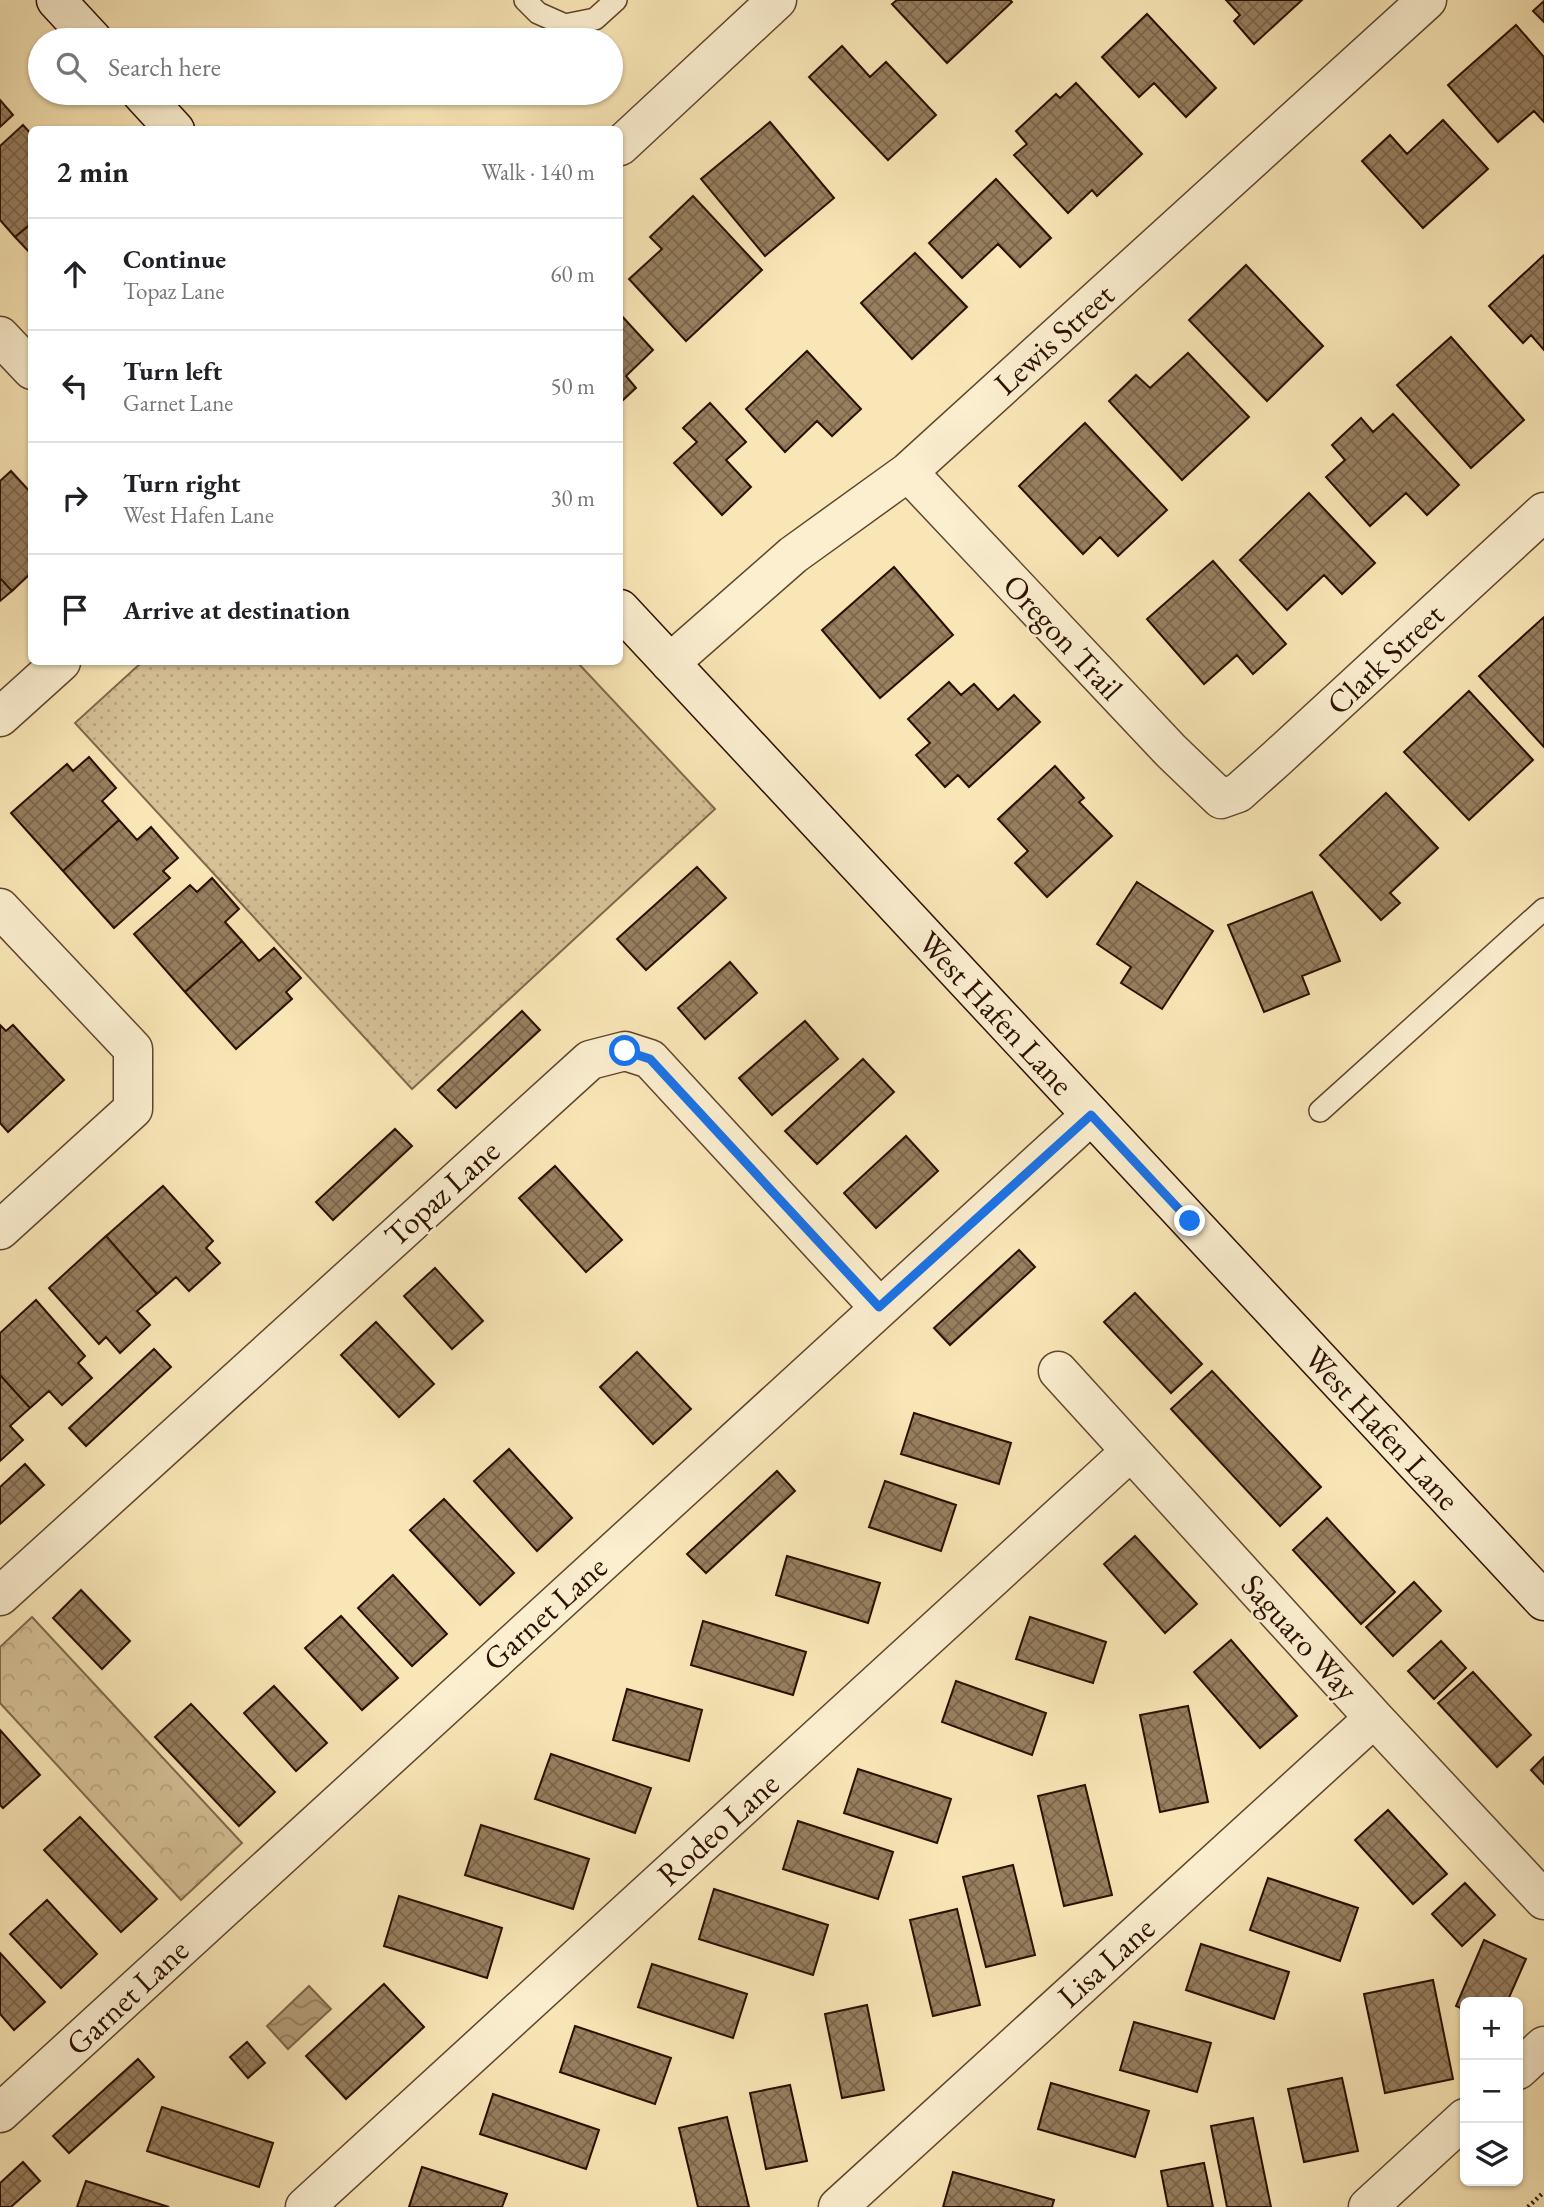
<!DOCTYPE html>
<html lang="en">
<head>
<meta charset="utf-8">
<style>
  body { margin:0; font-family:"EB Garamond",serif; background:#f6f6f6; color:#202124 }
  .controls { position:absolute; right:21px; bottom:21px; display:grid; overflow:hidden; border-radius:10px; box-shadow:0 2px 5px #0004 }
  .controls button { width:63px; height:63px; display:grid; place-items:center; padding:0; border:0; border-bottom:2px solid #e0e0e0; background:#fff; color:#202124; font:35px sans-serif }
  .stop { position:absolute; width:21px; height:21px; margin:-16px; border:5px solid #1a73e8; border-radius:50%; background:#fff }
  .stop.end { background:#1a73e8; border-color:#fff; box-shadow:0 2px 7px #0008 }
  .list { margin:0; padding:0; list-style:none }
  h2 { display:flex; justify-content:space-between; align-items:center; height:91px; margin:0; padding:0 28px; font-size:30px }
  h2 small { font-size:23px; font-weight:400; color:#757577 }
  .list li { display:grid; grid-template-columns:46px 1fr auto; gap:21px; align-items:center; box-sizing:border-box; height:112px; padding:0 28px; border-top:2px solid #e0e0e0 }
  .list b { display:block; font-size:26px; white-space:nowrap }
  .list p { margin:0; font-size:23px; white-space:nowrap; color:#757577 }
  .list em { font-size:23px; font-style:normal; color:#757577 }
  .icon { flex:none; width:38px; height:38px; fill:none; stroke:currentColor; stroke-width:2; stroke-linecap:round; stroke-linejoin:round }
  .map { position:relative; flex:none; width:1544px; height:2207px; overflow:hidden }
  .search { position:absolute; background:#fff; box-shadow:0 2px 5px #0004; left:28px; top:28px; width:595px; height:77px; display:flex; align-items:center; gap:18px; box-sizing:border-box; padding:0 24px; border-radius:38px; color:#757577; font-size:26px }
  .panel { position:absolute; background:#fff; box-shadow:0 2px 5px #0004; left:28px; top:126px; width:595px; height:539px; border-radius:10px }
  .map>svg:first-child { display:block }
  .grass { fill:url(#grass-dots); stroke:#81684c; stroke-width:2 }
  .park { fill:url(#park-crowns); stroke:#81684c; stroke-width:2 }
  .water { fill:url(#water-waves); stroke:#7d6448; stroke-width:2 }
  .building { fill:url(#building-cross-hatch); stroke:#2c0f00; stroke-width:2 }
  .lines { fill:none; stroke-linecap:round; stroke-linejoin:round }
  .service-casing { stroke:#5f452e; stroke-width:24 }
  .minor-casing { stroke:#5f452e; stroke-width:41 }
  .tertiary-casing { stroke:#5f452e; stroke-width:41 }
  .secondary-casing { stroke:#2c0f00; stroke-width:41 }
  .path { stroke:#2c0f00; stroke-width:4.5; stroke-dasharray:2 3.5; stroke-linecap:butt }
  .service { stroke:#fbefd0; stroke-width:21 }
  .minor { stroke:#fbefd0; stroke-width:38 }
  .tertiary { stroke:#fbefd0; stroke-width:38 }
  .secondary { stroke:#fbefd0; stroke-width:38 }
  .route { stroke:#1a73e8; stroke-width:9 }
  .labels { text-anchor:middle; stroke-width:5; stroke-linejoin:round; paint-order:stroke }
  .street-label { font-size:32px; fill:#2c0f00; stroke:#fbefd0 }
</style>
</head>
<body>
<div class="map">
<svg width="1544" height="2207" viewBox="0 0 1544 2207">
  <defs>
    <pattern id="grass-dots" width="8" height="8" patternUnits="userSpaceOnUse" patternTransform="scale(1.75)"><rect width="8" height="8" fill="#d6c197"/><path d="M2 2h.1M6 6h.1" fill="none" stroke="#b8a580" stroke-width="1.8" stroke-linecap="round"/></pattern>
    <pattern id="park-crowns" width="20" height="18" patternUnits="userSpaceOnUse" patternTransform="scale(1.75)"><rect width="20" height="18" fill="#d6c197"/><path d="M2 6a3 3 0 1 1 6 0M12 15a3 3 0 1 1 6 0" fill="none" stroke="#b8a580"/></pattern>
    <pattern id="water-waves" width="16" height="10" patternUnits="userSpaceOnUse" patternTransform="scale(1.75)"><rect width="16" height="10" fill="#b39d78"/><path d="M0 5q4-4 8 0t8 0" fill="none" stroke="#927e60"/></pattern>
    <pattern id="building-cross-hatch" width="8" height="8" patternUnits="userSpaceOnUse" patternTransform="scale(1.75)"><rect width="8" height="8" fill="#977f5f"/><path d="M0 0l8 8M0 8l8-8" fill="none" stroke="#7b664c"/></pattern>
  </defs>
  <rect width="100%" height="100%" fill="#f9e6b6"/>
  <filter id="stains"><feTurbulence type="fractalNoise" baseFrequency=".00286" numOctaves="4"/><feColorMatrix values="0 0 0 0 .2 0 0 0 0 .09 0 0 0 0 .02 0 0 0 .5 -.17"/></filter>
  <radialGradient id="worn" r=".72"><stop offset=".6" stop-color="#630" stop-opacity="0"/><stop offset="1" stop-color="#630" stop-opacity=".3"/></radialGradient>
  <path class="grass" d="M142,662H577L715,809L412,1089L75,723Z"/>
  <path class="park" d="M32,1617L242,1843L181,1900L0,1703V1647Z"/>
  <path class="water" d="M309,1986L331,2009L288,2049L267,2026Z"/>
  <path class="building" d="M897,0H1010L1012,2L947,63L892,4Z
    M1226,0H1302L1254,44L1234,21L1240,15Z
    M1544,1V22L1533,11Z
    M1147,14L1216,88L1186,117L1154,83L1139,97L1102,57Z
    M1516,25L1544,57V122L1534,111L1498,142L1448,85Z
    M842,46L870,77L886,62L936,115L888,160L809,77Z
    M1076,83L1142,154L1097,196L1092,190L1068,213L1014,155L1027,144L1016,131L1056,94L1060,98Z
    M0,100L13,115L0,127Z
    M1443,120L1488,169L1423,228L1362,161L1390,135L1407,154Z
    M770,122L834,198L765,256L701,179Z
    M23,125L32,135V223L15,237L0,220V146Z
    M996,179L1051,238L1020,267L998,244L962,278L929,243Z
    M693,196L762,270L686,341L629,279L662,249L650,237Z
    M32,223V255L15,237Z
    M915,253L967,307L912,359L861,303Z
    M1544,255V350L1531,335L1523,343L1489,306Z
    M1246,265L1323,346L1267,401L1189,320Z
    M620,314L653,350L626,376L636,388L620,403Z
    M1451,337L1524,420L1471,468L1397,385Z
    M807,351L861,409L832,436L817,421L785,452L746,409Z
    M1188,353L1249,417L1182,480L1109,401L1136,375L1150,388Z
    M710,403L746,442L726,460L751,487L722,515L674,463L697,442L683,428Z
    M1393,414L1459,485L1427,515L1406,493L1370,526L1326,477L1345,460L1332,445L1361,418L1373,432Z
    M1085,423L1167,510L1118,556L1100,537L1083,554L1019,486Z
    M11,471L32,494V572L12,591L0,578V481Z
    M1309,493L1375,563L1342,594L1324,575L1287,610L1240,560Z
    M1213,561L1286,644L1253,674L1237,655L1204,684L1147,619Z
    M894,567L953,635L880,698L822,630Z
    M0,578L12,591L0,601Z
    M1544,617V747L1479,676Z
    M949,682L961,695L974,684L998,710L1014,695L1040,722L969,787L958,775L945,787L916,755L930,743L908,719Z
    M1469,691L1533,760L1469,820L1404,752Z
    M89,757L116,788L102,801L119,820L63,871L11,813L67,764L73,771Z
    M1055,766L1084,798L1079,802L1112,836L1047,897L1015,863L1028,851L998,819Z
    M1386,793L1438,848L1390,893L1400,903L1381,920L1320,855Z
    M119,820L137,840L151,827L178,858L163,871L170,878L114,928L63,871Z
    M697,867L726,898L646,970L617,939Z
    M212,878L239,909L225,922L242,941L185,992L134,934L190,885L197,892Z
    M1137,882L1213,931L1162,1009L1121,983L1131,967L1097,944Z
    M1312,892L1340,961L1302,976L1309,994L1264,1012L1228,925Z
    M242,941L259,961L274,948L301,978L286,992L292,999L236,1049L185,992Z
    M730,962L757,993L705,1039L678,1008Z
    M522,1011L540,1030L456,1108L438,1090Z
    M805,1021L838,1059L772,1115L739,1078Z
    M0,1025L6,1031L13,1025L64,1080L8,1132L0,1123Z
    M863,1059L894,1092L817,1164L785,1131Z
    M395,1129L412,1146L333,1220L316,1202Z
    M906,1136L938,1171L876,1228L844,1193Z
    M555,1166L622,1240L586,1272L519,1198Z
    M163,1186L213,1241L206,1248L220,1263L189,1291L176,1277L157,1294L106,1236Z
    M106,1236L157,1294L137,1311L150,1325L120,1353L106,1337L99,1344L49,1288Z
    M1019,1250L1035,1267L950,1345L934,1328Z
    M435,1268L483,1321L452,1349L404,1296Z
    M1135,1293L1202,1364L1171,1393L1104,1322Z
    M36,1300L85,1356L78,1363L92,1378L62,1405L49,1391L30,1408L0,1375V1333Z
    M376,1322L434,1384L399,1417L341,1355Z
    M154,1349L171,1367L86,1446L69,1428Z
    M637,1352L691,1409L653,1444L600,1387Z
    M1212,1371L1321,1487L1280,1526L1171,1409Z
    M0,1375L30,1408L10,1426L23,1440L0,1461Z
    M914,1413L1011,1443L999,1484L901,1454Z
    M509,1449L572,1518L537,1551L474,1481Z
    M25,1464L44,1485L0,1524V1487Z
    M777,1471L795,1491L706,1573L687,1554Z
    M885,1481L956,1505L941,1551L869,1527Z
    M444,1499L514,1573L480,1605L410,1530Z
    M1327,1518L1395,1592L1361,1624L1293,1550Z
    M1135,1536L1197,1604L1165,1633L1104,1564Z
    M787,1556L880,1583L868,1623L776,1595Z
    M393,1575L447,1634L412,1666L358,1608Z
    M1414,1582L1441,1611L1393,1656L1366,1627Z
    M81,1590L130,1641L102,1669L53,1618Z
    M341,1616L398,1678L362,1710L305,1648Z
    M1030,1617L1106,1642L1093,1683L1016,1659Z
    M703,1621L806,1652L793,1695L691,1665Z
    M1231,1640L1297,1716L1260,1748L1194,1672Z
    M1441,1641L1466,1668L1434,1699L1408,1671Z
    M1473,1672L1531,1735L1497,1767L1438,1703Z
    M956,1681L1046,1713L1032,1755L942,1722Z
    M274,1686L327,1743L296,1771L244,1713Z
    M627,1689L702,1710L689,1761L613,1740Z
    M191,1704L275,1792L239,1826L155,1737Z
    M1188,1706L1208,1802L1160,1812L1140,1715Z
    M0,1730L40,1775L3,1808L0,1805Z
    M551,1754L651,1788L635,1833L535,1799Z
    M1544,1757V1784L1531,1770Z
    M858,1769L951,1799L937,1843L844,1813Z
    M1085,1785L1112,1895L1064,1906L1038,1796Z
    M1388,1810L1447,1874L1413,1904L1355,1840Z
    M80,1817L157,1899L121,1932L44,1850Z
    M798,1821L893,1852L878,1899L783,1869Z
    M481,1825L589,1859L573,1909L465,1875Z
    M1013,1865L1035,1955L986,1967L963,1877Z
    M1268,1878L1358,1908L1340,1961L1250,1930Z
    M1465,1883L1495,1915L1462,1946L1432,1914Z
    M714,1889L828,1925L813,1975L699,1939Z
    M399,1896L502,1928L487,1978L384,1946Z
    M47,1900L97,1954L61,1988L10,1934Z
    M957,1909L980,2005L933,2016L910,1920Z
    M1484,1940L1526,1959L1507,2002H1465V2010L1456,2006Z
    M1201,1944L1289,1972L1274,2019L1186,1990Z
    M0,1953L45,2002L14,2030L0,2014Z
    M652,1964L747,1994L733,2038L638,2007Z
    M1433,1980L1453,2079L1385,2093L1364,1994Z
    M384,1984L424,2027L346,2099L306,2056Z
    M867,2005L884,2090L842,2098L825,2014Z
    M1134,2022L1211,2043L1197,2092L1120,2070Z
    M575,2026L671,2058L655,2104L560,2072Z
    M247,2042L265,2063L248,2078L230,2057Z
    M138,2059L154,2077L69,2153L53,2136Z
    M1342,2078L1358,2151L1304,2162L1288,2089Z
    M1051,2083L1149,2111L1135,2157L1038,2129Z
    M790,2085L807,2161L766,2169L750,2093Z
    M493,2094L599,2130L586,2169L480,2134Z
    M162,2107L273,2143L259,2187L147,2151Z
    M727,2117L749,2207H698L679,2128Z
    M1253,2118L1271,2207H1227L1211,2126Z
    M23,2162L40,2181L11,2207H0V2183Z
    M1204,2163L1213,2207H1168L1161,2171Z
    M422,2167L507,2194L502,2207H409Z
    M953,2172L1054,2200L1052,2207H943Z
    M86,2181L169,2207H77Z"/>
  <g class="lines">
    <g class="service-casing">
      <path id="service" d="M525,0L538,13L565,25L595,19L616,0
        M1320,1111L1544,909"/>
    </g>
    <g class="minor-casing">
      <path id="minor" d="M620,146L777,0
        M0,336L32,370
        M908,472L1171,751L1221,799L1238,793L1276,759L1544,512
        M670,663L793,555L908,472L1427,0
        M0,908L133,1049V1109L0,1230
        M1058,1371L1374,1718L1544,1900
        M0,1596L590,1060L625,1051L650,1059L879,1307
        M1518,2070L1544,2046
        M0,2113L1091,1115
        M305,2207L1131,1451
        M838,2207L1374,1718
        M1368,2207L1465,2118"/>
    </g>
    <g class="tertiary-casing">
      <path id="tertiary" d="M0,717L61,662"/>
    </g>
    <g class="secondary-casing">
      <path id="secondary" d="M56,0L93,40
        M141,93L175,130
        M620,609L1544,1601"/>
    </g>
    <path class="path" d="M1528,2207L1544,2192"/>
    <use href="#service" class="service"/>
    <use href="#minor" class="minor"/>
    <use href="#tertiary" class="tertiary"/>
    <use href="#secondary" class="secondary"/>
  </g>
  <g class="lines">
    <path class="route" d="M625,1051L650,1059L879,1307L1091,1115L1190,1221"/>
  </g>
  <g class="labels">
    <g class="street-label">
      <text transform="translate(1054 339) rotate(-42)" y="11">Lewis Street</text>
      <text transform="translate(1063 637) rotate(47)" y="11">Oregon Trail</text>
      <text transform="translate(1385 659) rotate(-43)" y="11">Clark Street</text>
      <text transform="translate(996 1013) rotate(47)" y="11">West Hafen Lane</text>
      <text transform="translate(442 1193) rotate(-42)" y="11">Topaz Lane</text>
      <text transform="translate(1382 1428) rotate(47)" y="11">West Hafen Lane</text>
      <text transform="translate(545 1613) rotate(-42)" y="11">Garnet Lane</text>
      <text transform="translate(1300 1637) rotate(48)" y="11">Saguaro Way</text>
      <text transform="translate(718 1829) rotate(-42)" y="11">Rodeo Lane</text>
      <text transform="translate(1106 1962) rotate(-42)" y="11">Lisa Lane</text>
      <text transform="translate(127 1997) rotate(-43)" y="11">Garnet Lane</text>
    </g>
  </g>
  <rect width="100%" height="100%" filter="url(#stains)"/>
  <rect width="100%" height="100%" fill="url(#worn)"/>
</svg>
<div class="controls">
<button>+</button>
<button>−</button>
<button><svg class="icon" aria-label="layers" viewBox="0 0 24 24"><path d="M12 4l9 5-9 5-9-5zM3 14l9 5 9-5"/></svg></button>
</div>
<div class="stop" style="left:625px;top:1051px"></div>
<div class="stop end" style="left:1190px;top:1221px"></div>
<div class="search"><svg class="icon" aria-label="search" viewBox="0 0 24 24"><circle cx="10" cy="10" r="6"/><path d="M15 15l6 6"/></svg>Search here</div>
<section class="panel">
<h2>2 min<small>Walk · 140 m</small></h2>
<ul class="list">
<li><svg class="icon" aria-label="ahead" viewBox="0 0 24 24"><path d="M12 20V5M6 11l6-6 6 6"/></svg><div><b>Continue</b><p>Topaz Lane</p></div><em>60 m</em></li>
<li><svg class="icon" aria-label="left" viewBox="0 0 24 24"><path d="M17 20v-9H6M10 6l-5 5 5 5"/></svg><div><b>Turn left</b><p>Garnet Lane</p></div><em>50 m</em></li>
<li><svg class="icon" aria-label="right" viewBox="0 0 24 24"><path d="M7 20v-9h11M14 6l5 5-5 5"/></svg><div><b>Turn right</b><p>West Hafen Lane</p></div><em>30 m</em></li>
<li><svg class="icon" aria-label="arrive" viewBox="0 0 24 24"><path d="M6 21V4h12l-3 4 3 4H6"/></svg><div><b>Arrive at destination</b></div></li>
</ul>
</section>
</div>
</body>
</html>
